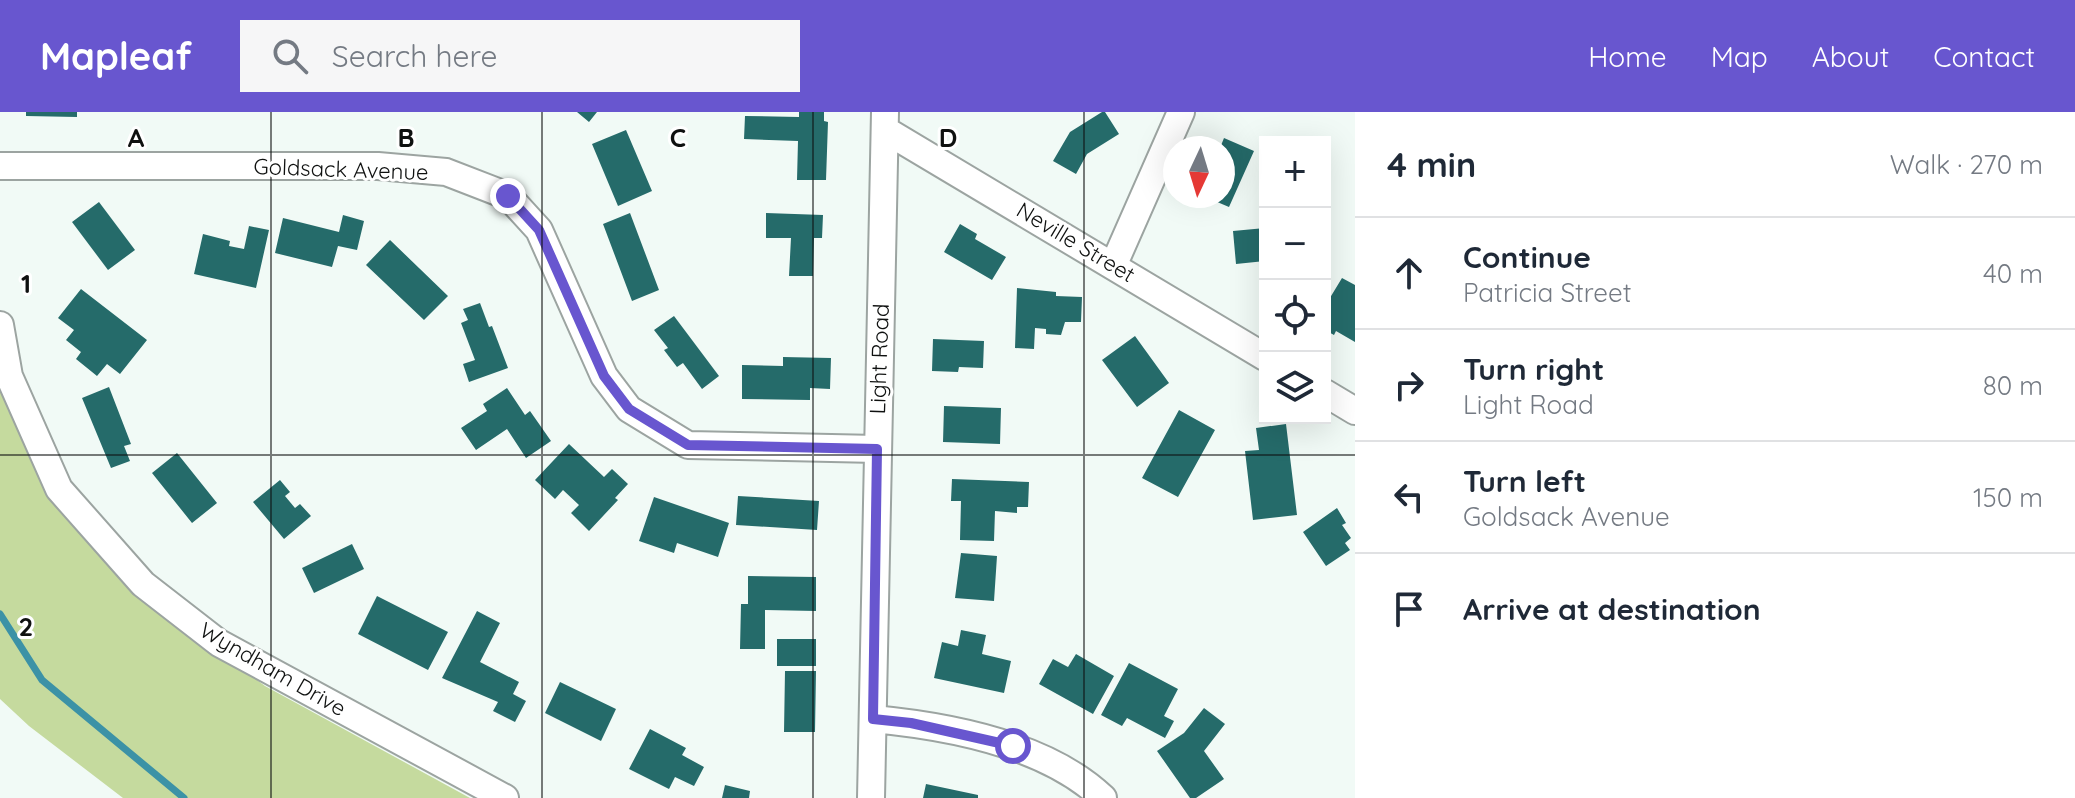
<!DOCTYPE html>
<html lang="en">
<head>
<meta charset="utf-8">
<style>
  body { margin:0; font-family:Quicksand,sans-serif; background:#f6f6f7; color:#1f2937 }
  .controls { position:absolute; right:24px; top:24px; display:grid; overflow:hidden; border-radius:0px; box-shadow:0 8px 32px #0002 }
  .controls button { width:72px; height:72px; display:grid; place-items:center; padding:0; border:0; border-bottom:2px solid #e0e1e3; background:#fff; color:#1f2937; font:40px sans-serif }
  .compass { position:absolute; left:1163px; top:24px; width:72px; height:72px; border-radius:50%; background:#fff; box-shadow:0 8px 32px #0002; rotate:184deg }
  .stop { position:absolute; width:24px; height:24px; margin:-18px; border:6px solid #6856cf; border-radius:50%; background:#fff }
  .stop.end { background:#6856cf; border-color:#fff; box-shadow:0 2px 8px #0008 }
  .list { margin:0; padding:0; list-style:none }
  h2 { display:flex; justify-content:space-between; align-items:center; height:104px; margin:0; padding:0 32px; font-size:34px }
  h2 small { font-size:26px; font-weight:400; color:#747a83 }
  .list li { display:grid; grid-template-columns:52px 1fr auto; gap:24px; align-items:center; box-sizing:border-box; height:112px; padding:0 32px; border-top:2px solid #e0e1e3 }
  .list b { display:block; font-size:30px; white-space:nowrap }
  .list p { margin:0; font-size:26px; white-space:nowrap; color:#747a83 }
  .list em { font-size:26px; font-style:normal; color:#747a83 }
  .icon { flex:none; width:44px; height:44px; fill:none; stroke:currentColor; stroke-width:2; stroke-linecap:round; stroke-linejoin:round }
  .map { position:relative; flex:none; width:1355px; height:686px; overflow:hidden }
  header { display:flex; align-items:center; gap:48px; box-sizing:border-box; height:112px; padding:0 40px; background:#6856cf; color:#fff }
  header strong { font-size:38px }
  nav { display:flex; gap:44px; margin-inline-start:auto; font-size:28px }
  .search { width:560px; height:72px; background:#f6f6f7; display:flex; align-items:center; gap:20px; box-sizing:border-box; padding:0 28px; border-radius:0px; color:#747a83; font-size:30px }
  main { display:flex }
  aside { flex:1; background:#fff }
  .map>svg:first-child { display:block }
  .green { fill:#c5da9e }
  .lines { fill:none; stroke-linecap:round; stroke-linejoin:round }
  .stream { stroke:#3c92a6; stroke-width:7 }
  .building { fill:#256b6a }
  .street-casing { stroke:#9ca4a1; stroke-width:30 }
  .street { stroke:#fff; stroke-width:26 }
  .route { stroke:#6856cf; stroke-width:10 }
  .grid { fill:none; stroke:#0f1110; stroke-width:2; stroke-opacity:0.55 }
  .labels { text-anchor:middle; stroke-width:6; stroke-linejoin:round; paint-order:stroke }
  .street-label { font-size:22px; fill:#0f1110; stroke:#fff }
  .grid-label { font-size:26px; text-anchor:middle; font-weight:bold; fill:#0f1110; stroke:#fff; stroke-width:6; stroke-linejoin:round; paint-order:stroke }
</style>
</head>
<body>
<header>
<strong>Mapleaf</strong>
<div class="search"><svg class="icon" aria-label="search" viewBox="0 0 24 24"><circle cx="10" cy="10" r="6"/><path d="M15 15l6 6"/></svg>Search here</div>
<nav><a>Home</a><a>Map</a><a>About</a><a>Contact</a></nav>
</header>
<main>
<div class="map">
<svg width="1355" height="686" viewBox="0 0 1355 686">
  <rect width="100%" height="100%" fill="#f1faf6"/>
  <path class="green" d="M0,272L142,481L265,574L470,686H123L29,614L0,587Z"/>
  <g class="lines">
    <path class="stream" d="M0,502L42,568L184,686"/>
  </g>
  <path class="building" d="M26,0H77V5L26,4Z
    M577,0H597L589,10Z
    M799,0H824V9L828,10L826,68H797L798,29L744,27L745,4L799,5Z
    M1102,0H1105L1119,22L1087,42L1076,62L1053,49L1070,20Z
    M626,18L652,79L618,94L592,32Z
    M1224,26L1254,39L1229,95L1203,84H1223V36H1220Z
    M99,90L135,138L108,158L72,110Z
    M630,101L659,178L632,189L603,112Z
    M766,101L823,103L822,126H814L813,164H789L791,126H766Z
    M343,103L364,109L357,138L338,134L332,155L275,141L283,106L339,120Z
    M960,112L977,122L975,127L1006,145L992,168L944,140Z
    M249,114L269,118L256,176L194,162L203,122L230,129L229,134L244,137Z
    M1265,116V149L1236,152L1233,119Z
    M390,128L448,184L424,208L366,153Z
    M1342,166L1355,173V230L1336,219L1334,223L1325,218V194Z
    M1017,176L1056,180V184L1082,185L1081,210H1065L1061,223L1046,222V217L1035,216L1034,237L1015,236Z
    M81,177L147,228L120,262L107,252L97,264L76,247L81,240L66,228L74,218L58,206Z
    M480,191L489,215L492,214L508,256L469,270L463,252L475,248L461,211L468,208L463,197Z
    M674,204L719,264L702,277L683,251L677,255L664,238L668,236L654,218Z
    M1135,224L1169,271L1137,295L1102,248Z
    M933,227L984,229L983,256L959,255L958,260L932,259Z
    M783,245L831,246L830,277L810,276V288L742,287V253L783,254Z
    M109,275L131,332L124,334L130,349L111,356L82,286Z
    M507,276L525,303L530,299L551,329L526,346L507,317L476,338L461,316L487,299L483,292Z
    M944,294L1001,296L1000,332L943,330Z
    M1179,298L1215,318L1178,385L1142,366Z
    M1286,312L1297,403L1253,408L1245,339L1259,338L1256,316Z
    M569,332L604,365L612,357L628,372L615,386L618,388L589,419L571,401L579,393L563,378L555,387L535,368Z
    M177,341L217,391L192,411L152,361Z
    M952,367L1029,370L1028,395H1017V401L995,399L994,429L960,428L961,389H951Z
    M280,368L290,380L285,384L295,396L300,392L311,404L284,427L253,390Z
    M738,384L819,389L817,418L736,413Z
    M654,385L729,411L718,445L677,431L674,441L639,429Z
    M1337,396L1346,411L1342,413L1351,426L1345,431L1350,438L1326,454L1303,420Z
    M352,432L364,457L314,481L302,456Z
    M961,441L997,444L994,489L955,486Z
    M748,464L816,465V499L765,498V537H740L741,492H748Z
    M377,484L448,520L428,558L358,522Z
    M477,499L500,511L480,550L519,570L513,582L526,589L515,610L493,599L498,590L442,566Z
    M961,518L986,523L982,542L1011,549L1004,581L934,566L942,530L958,534Z
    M777,527H816V554H777Z
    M1076,542L1114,564L1093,602L1039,572L1053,547L1068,555Z
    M1129,551L1178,577L1164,604L1174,609L1165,626L1127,606L1122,614L1101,603Z
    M785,559H816L815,620H784Z
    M560,570L616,597L601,629L545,601Z
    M1204,596L1225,612L1204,639L1224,667L1196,686H1190L1157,639L1184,621Z
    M650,617L686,636L682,643L704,655L694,674L675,665L669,677L629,657Z
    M926,672L978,683V686H923Z
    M725,673L750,679L749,686H722Z"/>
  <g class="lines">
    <g class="street-casing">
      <path id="street" d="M885,18L1265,245
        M0,54H378L446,60L508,84L539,118L604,264L629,297L688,333L877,337
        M1114,152L1181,0
        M0,213L9,264L59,377L143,472L219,531L505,686
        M1325,281L1355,299
        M873,607C948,614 1046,632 1103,686
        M871,686L885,0"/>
    </g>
    <use href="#street" class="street"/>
  </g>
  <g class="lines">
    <path class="route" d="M508,84L539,118L604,264L629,297L688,333L877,337L873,607L911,611L1013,634"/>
  </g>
  <path class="grid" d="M271,0V686M542,0V686M813,0V686M1084,0V686M0,343H1355"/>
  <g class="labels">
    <g class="street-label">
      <text transform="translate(341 57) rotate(2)" y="8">Goldsack Avenue</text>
      <text transform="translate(1076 130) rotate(31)" y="8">Neville Street</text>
      <text transform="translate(879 247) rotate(-88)" y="8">Light Road</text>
      <text transform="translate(273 557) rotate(30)" y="8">Wyndham Drive</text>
    </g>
  </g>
  <g class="grid-label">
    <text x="136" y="35">A</text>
    <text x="406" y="35">B</text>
    <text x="678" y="35">C</text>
    <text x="948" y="35">D</text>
    <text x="26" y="181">1</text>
    <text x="26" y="524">2</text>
  </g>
</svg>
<div class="controls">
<button>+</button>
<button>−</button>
<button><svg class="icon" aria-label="locate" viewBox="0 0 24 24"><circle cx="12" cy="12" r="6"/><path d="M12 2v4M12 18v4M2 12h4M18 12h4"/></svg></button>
<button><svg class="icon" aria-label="layers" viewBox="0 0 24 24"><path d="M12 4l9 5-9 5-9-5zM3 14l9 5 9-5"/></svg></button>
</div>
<svg class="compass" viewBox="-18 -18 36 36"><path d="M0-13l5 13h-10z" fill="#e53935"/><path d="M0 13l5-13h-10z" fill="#747a83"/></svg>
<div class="stop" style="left:1013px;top:634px"></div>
<div class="stop end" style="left:508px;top:84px"></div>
</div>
<aside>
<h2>4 min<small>Walk · 270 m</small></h2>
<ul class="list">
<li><svg class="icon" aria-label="ahead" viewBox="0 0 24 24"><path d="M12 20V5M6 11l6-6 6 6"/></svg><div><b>Continue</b><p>Patricia Street</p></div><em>40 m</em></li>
<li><svg class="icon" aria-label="right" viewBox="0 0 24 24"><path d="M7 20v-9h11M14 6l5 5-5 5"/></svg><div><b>Turn right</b><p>Light Road</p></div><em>80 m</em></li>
<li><svg class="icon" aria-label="left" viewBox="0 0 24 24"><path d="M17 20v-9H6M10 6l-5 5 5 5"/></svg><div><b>Turn left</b><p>Goldsack Avenue</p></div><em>150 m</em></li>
<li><svg class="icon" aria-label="arrive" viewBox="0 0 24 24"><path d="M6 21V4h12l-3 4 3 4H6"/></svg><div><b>Arrive at destination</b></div></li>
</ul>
</aside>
</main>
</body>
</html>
